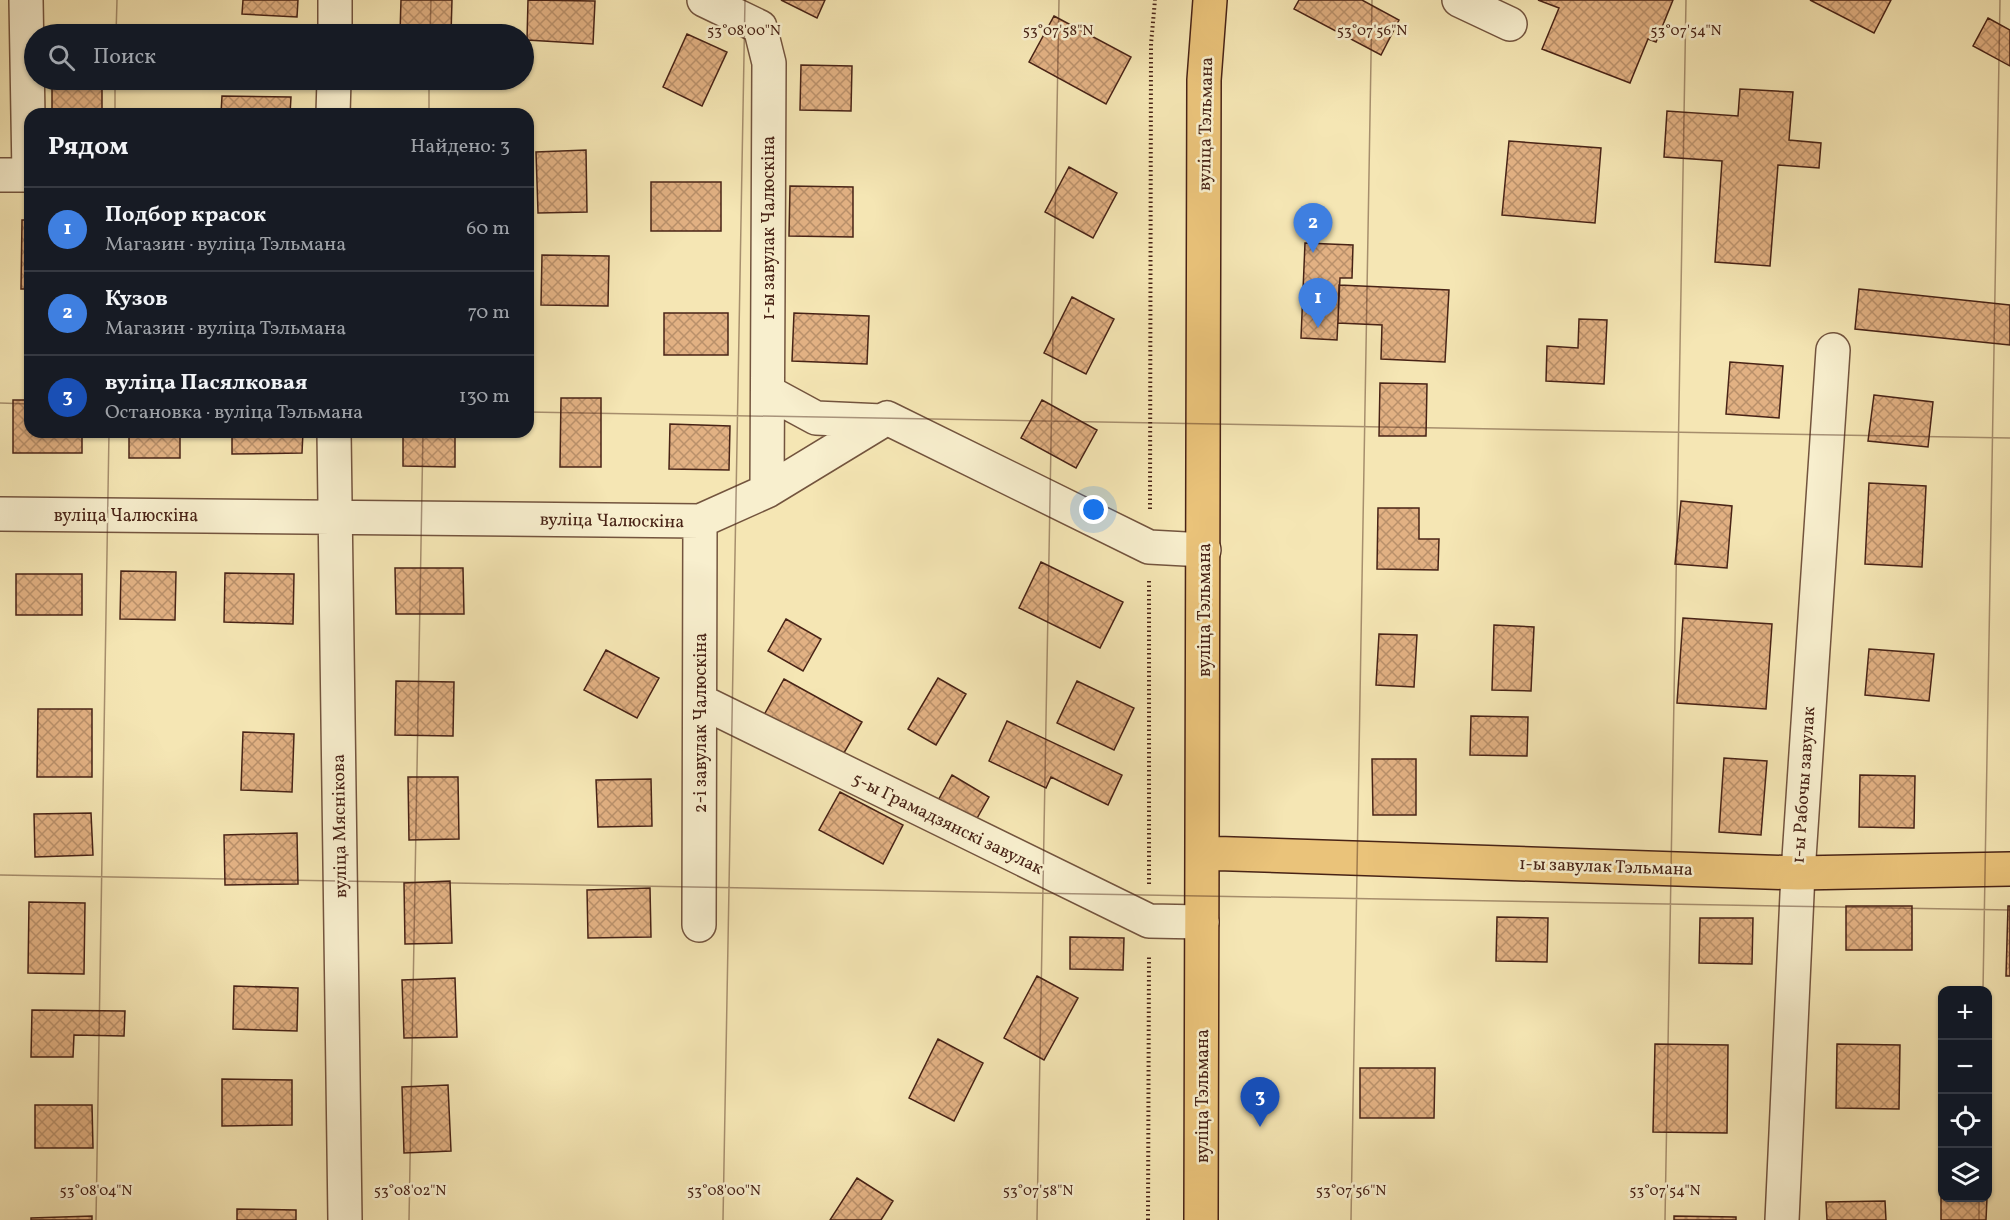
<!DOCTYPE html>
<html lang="ru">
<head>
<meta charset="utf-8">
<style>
  body { margin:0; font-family:Vollkorn,serif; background:#242831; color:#f1f3f6 }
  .controls { position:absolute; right:18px; bottom:18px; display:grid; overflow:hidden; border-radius:12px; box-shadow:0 2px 4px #0004 }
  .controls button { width:54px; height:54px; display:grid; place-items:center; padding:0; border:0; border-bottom:2px solid #363941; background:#171b24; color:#f1f3f6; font:30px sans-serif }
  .you { position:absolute; left:1094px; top:510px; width:21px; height:21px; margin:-15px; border:4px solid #fff; border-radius:50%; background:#1a73e8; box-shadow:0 0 0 9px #1a73e833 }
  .badge { display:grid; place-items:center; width:39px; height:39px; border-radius:50%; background:#d93025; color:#fff; font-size:20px; font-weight:700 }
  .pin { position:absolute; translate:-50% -50px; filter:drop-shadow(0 2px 3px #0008) }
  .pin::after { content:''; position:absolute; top:32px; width:21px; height:18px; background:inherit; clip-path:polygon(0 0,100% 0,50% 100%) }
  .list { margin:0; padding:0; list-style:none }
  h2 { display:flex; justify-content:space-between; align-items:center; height:78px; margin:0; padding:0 24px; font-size:26px }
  h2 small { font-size:20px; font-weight:400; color:#9ea1a6 }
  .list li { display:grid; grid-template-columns:39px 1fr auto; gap:18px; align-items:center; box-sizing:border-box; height:84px; padding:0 24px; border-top:2px solid #363941 }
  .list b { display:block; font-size:22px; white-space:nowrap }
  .list p { margin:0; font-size:20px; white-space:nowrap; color:#9ea1a6 }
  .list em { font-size:20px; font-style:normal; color:#9ea1a6 }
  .icon { flex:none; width:33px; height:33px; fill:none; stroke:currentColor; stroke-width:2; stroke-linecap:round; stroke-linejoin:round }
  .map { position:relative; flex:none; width:2010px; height:1220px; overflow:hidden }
  .search { position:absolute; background:#171b24; box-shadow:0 2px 4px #0004; left:24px; top:24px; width:510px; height:66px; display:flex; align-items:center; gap:15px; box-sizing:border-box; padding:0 21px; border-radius:33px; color:#9ea1a6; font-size:22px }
  .panel { position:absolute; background:#171b24; box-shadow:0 2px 4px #0004; left:24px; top:108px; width:510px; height:330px; border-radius:18px }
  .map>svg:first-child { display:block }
  .building { fill:url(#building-cross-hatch); stroke:#482316; stroke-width:1.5 }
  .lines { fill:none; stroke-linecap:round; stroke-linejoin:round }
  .minor-casing { stroke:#73543e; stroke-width:36 }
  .major-casing { stroke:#482316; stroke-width:36 }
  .path { stroke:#482316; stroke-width:4; stroke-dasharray:1.5 3; stroke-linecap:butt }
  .minor { stroke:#f8efce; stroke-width:33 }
  .major { stroke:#eac37a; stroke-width:33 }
  .ticks { fill:none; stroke:#482316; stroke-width:1.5; stroke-opacity:0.45 }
  .labels { text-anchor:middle; stroke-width:5; stroke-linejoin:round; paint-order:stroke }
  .street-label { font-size:18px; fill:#482316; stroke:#f8efce }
  .ticks-label { font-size:15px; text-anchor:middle; fill:#482316; stroke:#f8efce; stroke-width:5; stroke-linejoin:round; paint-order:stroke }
</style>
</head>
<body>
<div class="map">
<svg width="2010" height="1220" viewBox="0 0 2010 1220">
  <defs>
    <pattern id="building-cross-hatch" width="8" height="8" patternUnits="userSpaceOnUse" patternTransform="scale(1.5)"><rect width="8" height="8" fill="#e2b183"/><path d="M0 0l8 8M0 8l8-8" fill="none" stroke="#b9906a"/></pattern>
  </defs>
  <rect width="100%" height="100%" fill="#f5e6b4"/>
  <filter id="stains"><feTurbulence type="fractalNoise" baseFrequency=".00333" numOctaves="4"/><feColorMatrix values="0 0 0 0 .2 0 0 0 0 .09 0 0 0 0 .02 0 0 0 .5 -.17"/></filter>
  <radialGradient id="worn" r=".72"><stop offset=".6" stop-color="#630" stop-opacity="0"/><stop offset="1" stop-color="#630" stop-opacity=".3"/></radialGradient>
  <path class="building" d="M243,0H298L297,17L242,14Z
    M401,0H452L451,34H400Z
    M528,0L595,1L593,44L527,40Z
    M781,0H825L817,18Z
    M1299,0H1362L1399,20L1381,55L1294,9Z
    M1538,0H1673L1656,42L1648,39L1630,83L1542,49L1559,8Z
    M1810,0H1891L1874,33Z
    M1054,16L1131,57L1106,104L1029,62Z
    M1988,18L2010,30V66L1973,46Z
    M687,34L727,52L702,106L663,87Z
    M801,65L852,66L851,111L800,110Z
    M52,80H102V114H52Z
    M1740,89L1793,92L1789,140L1821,143L1819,168L1778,165L1770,266L1715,262L1722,161L1664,157L1667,111L1738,116Z
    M222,96L291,97L290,114H221Z
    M1509,141L1601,148L1595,223L1502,215Z
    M586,150L587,212L538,213L536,152Z
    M1069,167L1117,193L1093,238L1045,212Z
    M651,182H721V231H651Z
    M790,186L853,187V237L789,236Z
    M22,220H30V289H21Z
    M1305,243L1353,245L1352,278H1340L1337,340L1301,338Z
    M542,255L609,256L608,306L541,305Z
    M1339,285L1449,290L1445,362L1381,359L1382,325L1338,323Z
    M1859,289L2010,305V345L1855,329Z
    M1072,297L1114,319L1086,374L1044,353Z
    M664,313H728V355H664Z
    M794,313L869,316L867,364L792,361Z
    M1579,319L1607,320L1604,384L1546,381L1547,346L1578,348Z
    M1730,362L1783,366L1779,418L1726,414Z
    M1380,383L1427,384L1426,436H1379Z
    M1874,395L1933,402L1928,447L1868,441Z
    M561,398H601V467H560Z
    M13,400H30V432H82V453H13Z
    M1042,400L1097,430L1076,468L1021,438Z
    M670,424L730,426L729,470L669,469Z
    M129,432H180V458H129Z
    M232,432H303L302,453L232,454Z
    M403,432H455V467L403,466Z
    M1869,483L1926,486L1922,567L1865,564Z
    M1681,501L1732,506L1727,568L1675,564Z
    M1378,508H1419V539H1439L1438,570L1377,569Z
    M1041,562L1123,602L1100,648L1019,608Z
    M395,568H463L464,614H396Z
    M121,571L176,572L175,620L120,619Z
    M225,573L294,574L293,624L224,622Z
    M16,574H82V615H16Z
    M1683,618L1772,624L1766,709L1677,703Z
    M786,619L821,639L803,671L768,651Z
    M1494,625L1534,627L1531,691L1492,690Z
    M1379,634L1417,635L1414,687L1376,685Z
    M1869,649L1934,654L1929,701L1865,695Z
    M606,650L659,678L637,718L584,690Z
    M938,678L966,694L936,745L908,729Z
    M784,679L862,722L841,758L764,715Z
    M396,681L454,682L453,736L395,735Z
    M1077,681L1134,708L1114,750L1057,723Z
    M38,709H92V777H37Z
    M1471,716L1528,717L1527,756L1470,755Z
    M1007,721L1122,775L1108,805L1051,777L1046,788L989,761Z
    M243,732L294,734L292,792L241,790Z
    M1724,758L1767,761L1761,835L1719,832Z
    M1372,759H1416V815H1373Z
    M952,775L989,797L972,827L935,806Z
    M1860,775L1915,776L1914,828L1859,827Z
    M408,777H458L459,839L409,840Z
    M651,779L652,826L598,827L596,780Z
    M840,792L903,825L883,864L819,830Z
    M91,813L93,855L35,857L34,814Z
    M297,833L298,884L225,885L224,835Z
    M450,881L452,943L405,944L404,883Z
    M650,888L651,937L588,938L587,890Z
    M29,902L85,903L84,974L28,973Z
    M1846,906H1912V950H1846Z
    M2008,906H2010V976H2006Z
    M1497,917L1548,918L1547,962L1496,961Z
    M1700,918H1753L1752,964L1699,963Z
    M1070,937L1124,938L1123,970L1070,969Z
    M1037,976L1078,998L1044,1060L1004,1038Z
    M455,978L457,1037L404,1038L402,980Z
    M234,986L298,988L297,1031L233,1029Z
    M32,1010L125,1011L124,1036L74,1035L73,1057H31Z
    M938,1039L983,1063L954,1121L909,1098Z
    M1655,1044L1728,1045L1727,1133L1653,1132Z
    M1837,1044L1900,1045L1899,1109L1836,1108Z
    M1360,1068H1435L1434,1118H1360Z
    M222,1079L292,1080V1125L222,1126Z
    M448,1085L451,1151L404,1153L402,1087Z
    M35,1105H92L93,1148H35Z
    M857,1178L893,1201L881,1220H830Z
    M1941,1191L1942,1198H1987L1986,1220H1941Z
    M1885,1201L1886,1220H1827L1826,1202Z
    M237,1209L296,1210V1220H237Z
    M92,1216V1220H31V1218Z
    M1674,1216L1736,1217V1220H1674Z"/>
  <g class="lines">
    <g class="minor-casing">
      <path id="minor" d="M26,0L29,175
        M704,0L760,27L769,63L767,491
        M1459,0L1510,24
        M335,34V0
        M333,114L334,80
        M0,175H30
        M768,392L816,418L882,421
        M334,432L345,1220
        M0,514L700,521L767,491L887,418L1149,547L1204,550
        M700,701L1149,921L1202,922
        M699,925L700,521
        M1782,1220L1798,873L1833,350"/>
    </g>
    <g class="major-casing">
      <path id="major" d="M1202,853L1798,873L2010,869
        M1201,1220L1204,80L1210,0"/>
    </g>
    <path class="path" d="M1150,509L1151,44L1155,0
      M1149,884V580
      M1148,1220L1149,955"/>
    <use href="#minor" class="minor"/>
    <use href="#major" class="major"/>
  </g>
  <path class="ticks" d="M116,34L117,0M430,34L431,0M115,114V80M429,114V80M0,403L30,404M528,412L2010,438M0,875L2010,910M1983,990L2000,0M96,1220L109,432M409,1220L423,432M723,1220L745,0M1037,1220L1059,0M1351,1220L1372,0M1665,1220L1686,0M1979,1220V1198"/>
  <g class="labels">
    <g class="street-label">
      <text transform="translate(1205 124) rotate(-89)" y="6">вуліца Тэльмана</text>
      <text transform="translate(768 228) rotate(-90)" y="6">1-ы завулак Чалюскіна</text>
      <text x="126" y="521">вуліца Чалюскіна</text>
      <text transform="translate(612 520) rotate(1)" y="6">вуліца Чалюскіна</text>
      <text transform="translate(1204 610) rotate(-90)" y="6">вуліца Тэльмана</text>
      <text transform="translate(700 723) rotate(-90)" y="6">2-і завулак Чалюскіна</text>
      <text transform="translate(1803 785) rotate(-86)" y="6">1-ы Рабочы завулак</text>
      <text transform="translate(948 823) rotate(26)" y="6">5-ы Грамадзянскі завулак</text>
      <text transform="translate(339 826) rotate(-91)" y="6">вуліца Мяснікова</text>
      <text transform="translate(1606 866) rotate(2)" y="6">1-ы завулак Тэльмана</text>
      <text transform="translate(1202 1096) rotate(-90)" y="6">вуліца Тэльмана</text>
    </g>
  </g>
  <g class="ticks-label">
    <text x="744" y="35">53°08'00"N</text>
    <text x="1058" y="35">53°07'58"N</text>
    <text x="1372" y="35">53°07'56"N</text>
    <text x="1686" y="35">53°07'54"N</text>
    <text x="96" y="1195">53°08'04"N</text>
    <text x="410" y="1195">53°08'02"N</text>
    <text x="724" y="1195">53°08'00"N</text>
    <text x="1038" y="1195">53°07'58"N</text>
    <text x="1351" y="1195">53°07'56"N</text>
    <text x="1665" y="1195">53°07'54"N</text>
  </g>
  <rect width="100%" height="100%" filter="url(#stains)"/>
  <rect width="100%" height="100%" fill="url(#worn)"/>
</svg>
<div class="controls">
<button>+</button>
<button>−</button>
<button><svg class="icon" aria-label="locate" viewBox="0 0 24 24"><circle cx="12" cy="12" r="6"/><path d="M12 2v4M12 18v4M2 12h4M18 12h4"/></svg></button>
<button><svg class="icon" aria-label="layers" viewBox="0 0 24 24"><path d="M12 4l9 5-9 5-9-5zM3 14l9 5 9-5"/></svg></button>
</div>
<div class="you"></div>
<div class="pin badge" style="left:1318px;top:328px;background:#3f7fe0">1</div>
<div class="pin badge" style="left:1313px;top:253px;background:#3f7fe0">2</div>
<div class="pin badge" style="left:1260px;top:1127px;background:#1a4fb4">3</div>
<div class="search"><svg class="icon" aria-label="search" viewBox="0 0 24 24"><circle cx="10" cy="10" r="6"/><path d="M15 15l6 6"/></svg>Поиск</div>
<section class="panel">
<h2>Рядом<small>Найдено: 3</small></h2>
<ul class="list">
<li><span class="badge" style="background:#3f7fe0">1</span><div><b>Подбор красок</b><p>Магазин · вуліца Тэльмана</p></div><em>60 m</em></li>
<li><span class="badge" style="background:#3f7fe0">2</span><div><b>Кузов</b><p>Магазин · вуліца Тэльмана</p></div><em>70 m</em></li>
<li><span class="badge" style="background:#1a4fb4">3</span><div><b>вуліца Пасялковая</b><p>Остановка · вуліца Тэльмана</p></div><em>130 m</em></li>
</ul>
</section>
</div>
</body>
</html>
